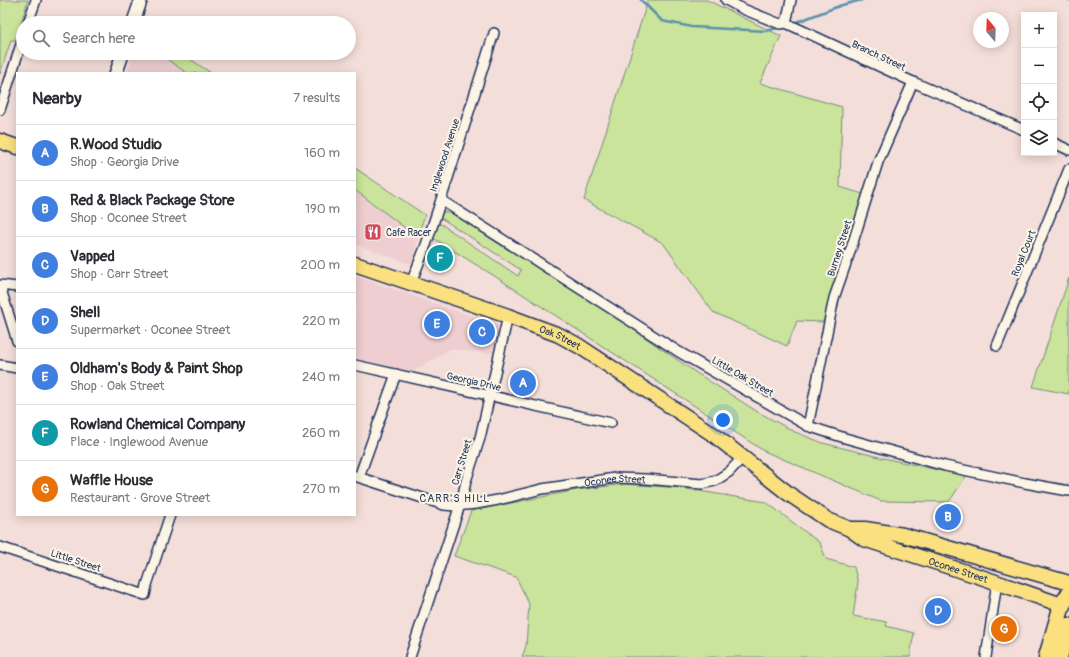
<!DOCTYPE html>
<html lang="en">
<head>
<meta charset="utf-8">
<style>
  body { margin:0; font-family:Pangolin,sans-serif; background:#f7f7f7; color:#2b2b33 }
  .controls { position:absolute; right:12px; top:12px; display:grid; overflow:hidden; border-radius:0px; box-shadow:0 2px 10px #0003 }
  .controls button { width:36px; height:36px; display:grid; place-items:center; padding:0; border:0; border-bottom:1px solid #e1e1e2; background:#fff; color:#2b2b33; font:20px sans-serif }
  .compass { position:absolute; left:973px; top:12px; width:36px; height:36px; border-radius:50%; background:#fff; box-shadow:0 2px 10px #0003; rotate:341deg }
  .you { position:absolute; left:723px; top:420px; width:14px; height:14px; margin:-10px; border:3px solid #fff; border-radius:50%; background:#1a73e8; box-shadow:0 0 0 6px #1a73e833 }
  .badge { display:grid; place-items:center; width:26px; height:26px; border-radius:50%; background:#0b8043; color:#fff; font-size:13px; font-weight:700 }
  .pin { position:absolute; translate:-50% -50%; border:2px solid #fff; box-shadow:0 1px 4px #0006 }
  .list { margin:0; padding:0; list-style:none }
  h2 { display:flex; justify-content:space-between; align-items:center; height:52px; margin:0; padding:0 16px; font-size:17px }
  h2 small { font-size:13px; font-weight:400; color:#7c7c81 }
  .list li { display:grid; grid-template-columns:26px 1fr auto; gap:12px; align-items:center; box-sizing:border-box; height:56px; padding:0 16px; border-top:1px solid #e1e1e2 }
  .list b { display:block; font-size:15px; white-space:nowrap }
  .list p { margin:0; font-size:13px; white-space:nowrap; color:#7c7c81 }
  .list em { font-size:13px; font-style:normal; color:#7c7c81 }
  .icon { flex:none; width:22px; height:22px; fill:none; stroke:currentColor; stroke-width:2; stroke-linecap:round; stroke-linejoin:round }
  .map { position:relative; flex:none; width:1069px; height:657px; overflow:hidden }
  .search { position:absolute; background:#fff; box-shadow:0 2px 10px #0003; left:16px; top:16px; width:340px; height:44px; display:flex; align-items:center; gap:10px; box-sizing:border-box; padding:0 14px; border-radius:22px; color:#7c7c81; font-size:15px }
  .panel { position:absolute; background:#fff; box-shadow:0 2px 10px #0003; left:16px; top:72px; width:340px; height:444px; border-radius:0px }
  .map>svg:first-child { display:block }
  .built { fill:#eeced1 }
  .green { fill:#cae49b; stroke:#728a7c }
  .lines { fill:none; stroke-linecap:round; stroke-linejoin:round }
  .stream { stroke:#5a92ad; stroke-width:2.5 }
  .street-casing { stroke:#1b2f5e; stroke-width:12 }
  .secondary-casing { stroke:#1b2f5e; stroke-width:15 }
  .primary-casing { stroke:#1b2f5e; stroke-width:17 }
  .highway-casing { stroke:#1b2f5e; stroke-width:19 }
  .street { stroke:#fcf5e5; stroke-width:9 }
  .secondary { stroke:#fcf5e5; stroke-width:12 }
  .primary { stroke:#fbe080; stroke-width:14 }
  .highway { stroke:#fbe080; stroke-width:16 }
  .labels { text-anchor:middle; stroke-width:4; stroke-linejoin:round; paint-order:stroke }
  .street-label { font-size:10px; fill:#1b2f5e; stroke:#fcf5e5 }
  .poi-label { font-size:10px; fill:#1b2f5e; stroke:#fcf5e5; text-anchor:start }
  .neighbourhood-label { font-size:11px; letter-spacing:1px; fill:#1b2f5e; stroke:#fcf5e5 }
</style>
</head>
<body>
<div class="map">
<svg width="1069" height="657" viewBox="0 0 1069 657">
  <rect width="100%" height="100%" fill="#f4ded9"/>
  <filter id="ink" filterUnits="userSpaceOnUse"><feTurbulence type="fractalNoise" baseFrequency=".025" numOctaves="2"/><feDisplacementMap in="SourceGraphic" scale="8" xChannelSelector="R" yChannelSelector="G"/><feConvolveMatrix kernelMatrix="1 2 1 2 8 2 1 2 1" color-interpolation-filters="sRGB"/></filter>
  <g filter="url(#ink)">
    <path class="built" d="M134,53H166L197,73H127Z
      M355,176L421,218L413,265L355,244Z
      M355,276L500,326L496,354L450,349L412,372L355,358Z"/>
    <path class="green" d="M0,0H28L16,40H11L0,74Z
      M648,0H707L781,36L760,83L842,107L840,187L863,194L823,322L797,321L787,346L713,312L663,243L584,200Z
      M158,53H181L211,73H187Z
      M355,168L425,215L417,237L355,190Z
      M443,212H450L476,228L614,316L695,372L758,412L795,432L823,443L883,458L966,476L949,502L881,501L764,451L496,277L433,238L437,225L441,224L518,276L521,270L441,218L440,215Z
      M1069,278V394L1033,387Z
      M625,484L681,488L766,502L820,543L826,559L854,567L858,583L853,616L887,622L886,626L914,633L910,657H522L526,646L529,604L516,577L454,556L471,511L577,490Z"/>
    <g class="lines">
      <path class="stream" d="M641,0L662,21L692,27L766,31L781,27
        M1068,0H1069
        M797,22L842,5L862,0"/>
      <g class="street-casing">
        <g id="street">
          <path d="M726,0L743,9L780,24L786,23L913,82L1024,130"/>
          <path d="M28,23L36,0"/>
          <path d="M786,23L791,0"/>
          <path d="M0,110L23,38"/>
          <path d="M1054,143L1069,150"/>
          <path d="M441,200L679,352L808,426L845,438L945,466L1025,483L1069,491"/>
          <path d="M411,283L426,245L441,200L494,33"/>
          <path d="M0,285L17,287"/>
          <path d="M0,286L17,341"/>
          <path d="M997,346L1069,169"/>
          <path d="M0,365L17,368"/>
          <path d="M355,365L611,423"/>
          <path d="M808,426L834,298L850,252L878,162L913,82"/>
          <path id="s1" d="M355,476L444,505L455,506L476,504L498,500L542,489L615,478L646,479L702,484L715,481L729,472L743,457"/>
          <path d="M359,477L396,374"/>
          <path d="M0,547L145,595L147,585L170,515"/>
          <path d="M410,657L462,499L466,481L480,438L508,316"/>
          <path d="M986,657L997,582"/>
        </g>
      </g>
      <g class="secondary-casing">
        <path id="secondary" d="M133,23L141,0
          M116,73L123,53"/>
      </g>
      <g class="primary-casing">
        <g id="primary">
          <path d="M0,141L17,147"/>
          <path id="s2" d="M355,264L508,316L559,335L579,346L714,435L789,494L828,520L850,529L864,539L984,578L1062,605"/>
          <path d="M850,529H865L903,535L1069,583"/>
        </g>
      </g>
      <g class="highway-casing">
        <path id="highway" d="M1047,657L1062,605L1069,594
          M1059,657L1069,626"/>
      </g>
      <use href="#street" class="street"/>
      <use href="#secondary" class="secondary"/>
      <use href="#primary" class="primary"/>
      <use href="#highway" class="highway"/>
    </g>
  </g>
  <defs>
    <g id="restaurant-square" transform="scale(0.9)"><rect x="-9" y="-9" width="18" height="18" rx="4" fill="#d1495b" stroke="#fcf5e5"/><path d="M-5-6h1v4h1v-4h1v4h1v-4h1v5L-1.5 .5V6h-2V.5L-5-1ZM5-6V6H3V1.5H1.5Q1.5-4 5-6Z" fill="#fff"/></g>
  </defs>
  <g fill-rule="evenodd">
    <use href="#restaurant-square" x="373" y="232"/>
  </g>
  <g class="labels">
    <g class="street-label">
      <text transform="translate(879 55) rotate(25)" y="4">Branch Street</text>
      <text transform="translate(444 155) rotate(-72)" y="4">Inglewood Avenue</text>
      <text transform="translate(839 248) rotate(-72)" y="4">Burney Street</text>
      <text transform="translate(1023 253) rotate(-68)" y="4">Royal Court</text>
      <text dy="4" stroke="none"><textPath href="#s2" startOffset="218">Oak Street</textPath></text>
      <text transform="translate(743 376) rotate(30)" y="4">Little Oak Street</text>
      <text transform="translate(474 381) rotate(13)" y="4">Georgia Drive</text>
      <text transform="translate(461 462) rotate(-73)" y="4">Carr Street</text>
      <text dy="4" stroke="none"><textPath href="#s1" startOffset="267">Oconee Street</textPath></text>
      <text transform="translate(76 560) rotate(18)" y="4">Little Street</text>
      <text dy="4" stroke="none"><textPath href="#s2" startOffset="683">Oconee Street</textPath></text>
    </g>
    <g class="poi-label">
      <text x="386" y="236">Cafe Racer</text>
    </g>
    <g class="neighbourhood-label">
      <text x="455" y="502">CARR'S HILL</text>
    </g>
  </g>
</svg>
<div class="controls">
<button>+</button>
<button>−</button>
<button><svg class="icon" aria-label="locate" viewBox="0 0 24 24"><circle cx="12" cy="12" r="6"/><path d="M12 2v4M12 18v4M2 12h4M18 12h4"/></svg></button>
<button><svg class="icon" aria-label="layers" viewBox="0 0 24 24"><path d="M12 4l9 5-9 5-9-5zM3 14l9 5 9-5"/></svg></button>
</div>
<svg class="compass" viewBox="-18 -18 36 36"><path d="M0-13l5 13h-10z" fill="#e53935"/><path d="M0 13l5-13h-10z" fill="#7c7c81"/></svg>
<div class="you"></div>
<div class="pin badge" style="left:523px;top:383px;background:#3f7fe0">A</div>
<div class="pin badge" style="left:948px;top:517px;background:#3f7fe0">B</div>
<div class="pin badge" style="left:482px;top:332px;background:#3f7fe0">C</div>
<div class="pin badge" style="left:938px;top:611px;background:#3f7fe0">D</div>
<div class="pin badge" style="left:437px;top:324px;background:#3f7fe0">E</div>
<div class="pin badge" style="left:440px;top:258px;background:#0f9aa8">F</div>
<div class="pin badge" style="left:1004px;top:629px;background:#e8710a">G</div>
<div class="search"><svg class="icon" aria-label="search" viewBox="0 0 24 24"><circle cx="10" cy="10" r="6"/><path d="M15 15l6 6"/></svg>Search here</div>
<section class="panel">
<h2>Nearby<small>7 results</small></h2>
<ul class="list">
<li><span class="badge" style="background:#3f7fe0">A</span><div><b>R.Wood Studio</b><p>Shop · Georgia Drive</p></div><em>160 m</em></li>
<li><span class="badge" style="background:#3f7fe0">B</span><div><b>Red &amp; Black Package Store</b><p>Shop · Oconee Street</p></div><em>190 m</em></li>
<li><span class="badge" style="background:#3f7fe0">C</span><div><b>Vapped</b><p>Shop · Carr Street</p></div><em>200 m</em></li>
<li><span class="badge" style="background:#3f7fe0">D</span><div><b>Shell</b><p>Supermarket · Oconee Street</p></div><em>220 m</em></li>
<li><span class="badge" style="background:#3f7fe0">E</span><div><b>Oldham's Body &amp; Paint Shop</b><p>Shop · Oak Street</p></div><em>240 m</em></li>
<li><span class="badge" style="background:#0f9aa8">F</span><div><b>Rowland Chemical Company</b><p>Place · Inglewood Avenue</p></div><em>260 m</em></li>
<li><span class="badge" style="background:#e8710a">G</span><div><b>Waffle House</b><p>Restaurant · Grove Street</p></div><em>270 m</em></li>
</ul>
</section>
</div>
</body>
</html>
